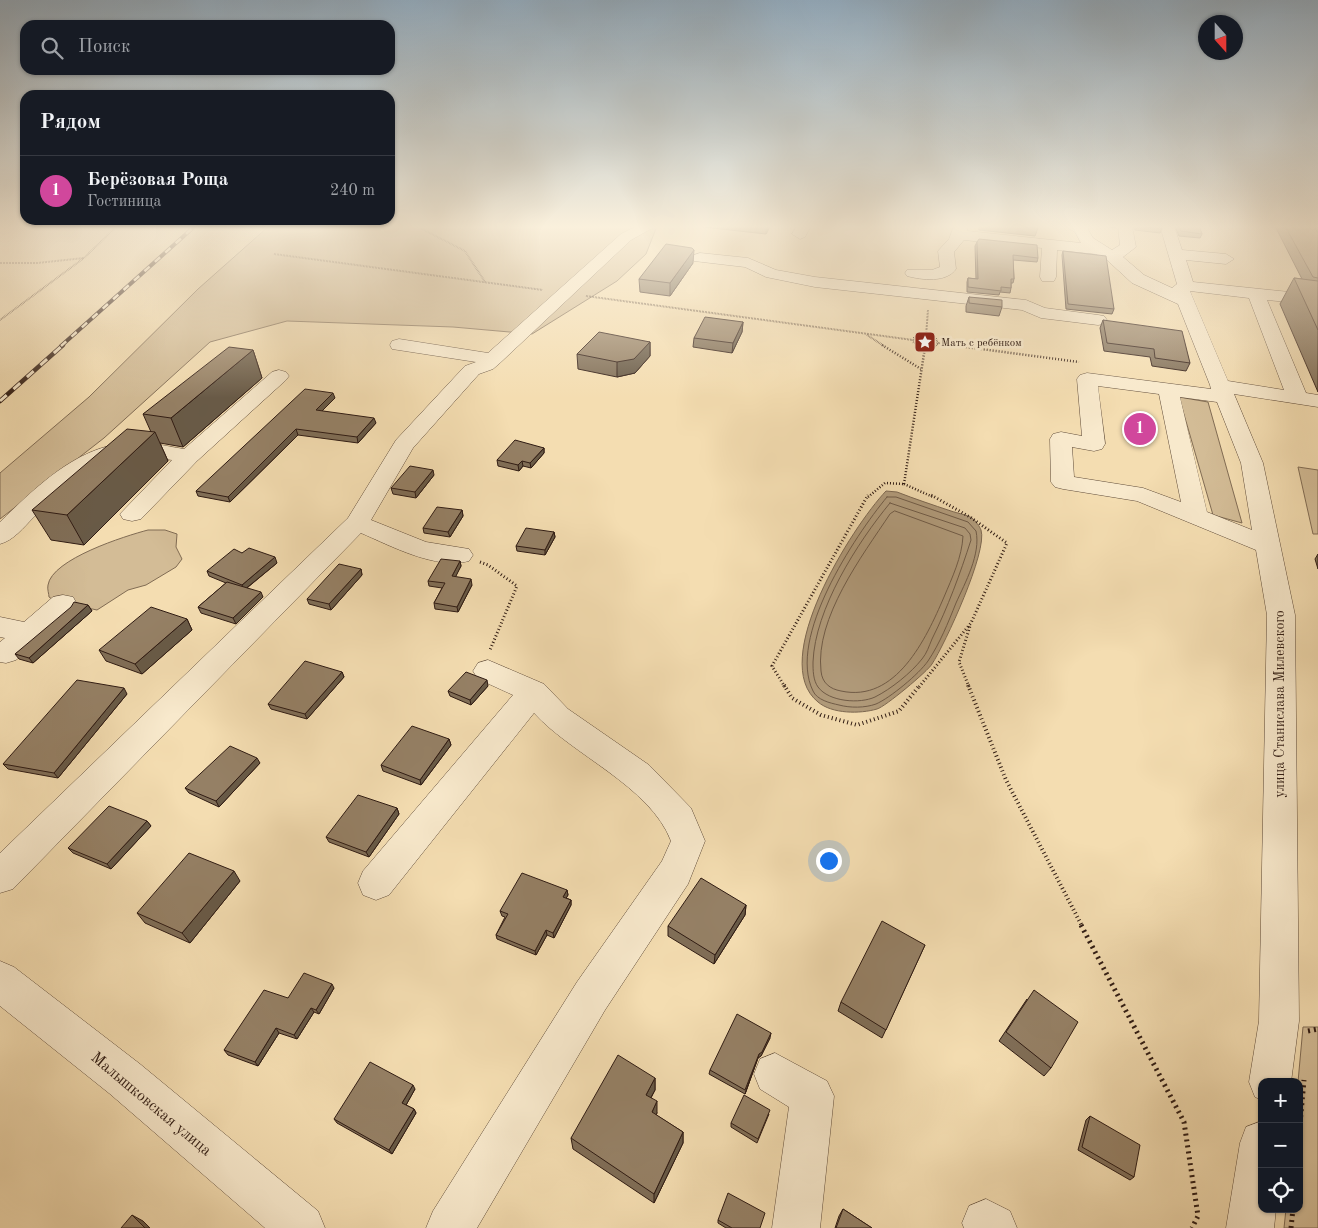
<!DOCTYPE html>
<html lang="ru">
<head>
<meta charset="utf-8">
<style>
  body { margin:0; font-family:"Old Standard TT",serif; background:#242831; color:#f1f3f6 }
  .controls { position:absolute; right:15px; bottom:15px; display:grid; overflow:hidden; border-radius:10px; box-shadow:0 1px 4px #0004 }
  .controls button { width:45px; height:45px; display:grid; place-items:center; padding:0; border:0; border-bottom:1px solid #363941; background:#171b24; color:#f1f3f6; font:25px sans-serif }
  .compass { position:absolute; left:1198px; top:15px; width:45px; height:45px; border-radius:50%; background:#171b24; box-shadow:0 1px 4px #0004; rotate:159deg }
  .you { position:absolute; left:828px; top:860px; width:18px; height:18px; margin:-12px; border:4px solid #fff; border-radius:50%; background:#1a73e8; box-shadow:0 0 0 8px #1a73e833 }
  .badge { display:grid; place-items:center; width:32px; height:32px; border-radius:50%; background:#b45309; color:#fff; font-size:16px; font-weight:700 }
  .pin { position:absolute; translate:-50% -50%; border:2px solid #fff; box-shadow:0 1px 5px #0006 }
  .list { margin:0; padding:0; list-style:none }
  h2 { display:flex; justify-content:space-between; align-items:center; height:65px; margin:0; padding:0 20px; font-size:21px }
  h2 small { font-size:16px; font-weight:400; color:#9ea1a6 }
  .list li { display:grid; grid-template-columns:32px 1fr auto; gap:15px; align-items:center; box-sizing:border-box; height:70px; padding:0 20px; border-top:1px solid #363941 }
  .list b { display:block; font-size:19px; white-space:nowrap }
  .list p { margin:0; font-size:16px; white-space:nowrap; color:#9ea1a6 }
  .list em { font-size:16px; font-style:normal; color:#9ea1a6 }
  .icon { flex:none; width:28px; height:28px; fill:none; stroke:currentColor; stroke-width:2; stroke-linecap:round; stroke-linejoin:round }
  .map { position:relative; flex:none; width:1318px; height:1228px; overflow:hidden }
  .search { position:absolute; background:#171b24; box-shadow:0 1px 4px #0004; left:20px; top:20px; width:375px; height:55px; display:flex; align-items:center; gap:12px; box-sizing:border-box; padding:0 18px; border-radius:15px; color:#9ea1a6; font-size:19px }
  .panel { position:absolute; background:#171b24; box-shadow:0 1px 4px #0004; left:20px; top:90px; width:375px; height:135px; border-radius:15px }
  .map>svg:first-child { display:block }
  .green { fill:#d3bc96; stroke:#816c54 }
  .water { fill:#b19b7b; stroke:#7d6851 }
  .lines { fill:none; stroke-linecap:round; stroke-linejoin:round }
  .shore { stroke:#705b47; stroke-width:1 }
  .minor-casing { stroke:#604c3a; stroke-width:1 }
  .path-far4 { stroke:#2f1b13; stroke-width:2; stroke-dasharray:0.5 1; stroke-linecap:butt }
  .path-far3 { stroke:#2f1b13; stroke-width:2.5; stroke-dasharray:1 2; stroke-linecap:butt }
  .path-far2 { stroke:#2f1b13; stroke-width:3; stroke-dasharray:1 2.5; stroke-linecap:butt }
  .path-far1 { stroke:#2f1b13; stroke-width:4; stroke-dasharray:1 3; stroke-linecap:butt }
  .path { stroke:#2f1b13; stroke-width:5; stroke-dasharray:2 4; stroke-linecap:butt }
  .minor { fill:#f8e9cc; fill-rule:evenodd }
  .rail-far1-casing { stroke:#2f1b13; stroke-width:4 }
  .rail-casing { stroke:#2f1b13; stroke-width:4.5 }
  .rail-far1 { stroke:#f8e9cc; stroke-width:2.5; stroke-dasharray:7; stroke-linecap:butt }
  .rail { stroke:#f8e9cc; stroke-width:3; stroke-dasharray:9; stroke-linecap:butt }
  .wall { fill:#806e57; stroke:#2f1b13 }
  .shaded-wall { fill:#685a47; stroke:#2f1b13 }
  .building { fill:#958065; stroke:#2f1b13 }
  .labels { text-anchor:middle; stroke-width:5; stroke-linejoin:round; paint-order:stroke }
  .far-poi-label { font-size:11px; fill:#2f1b13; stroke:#f8e9cc; text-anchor:start }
  .street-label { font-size:14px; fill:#2f1b13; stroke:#f8e9cc }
  .near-street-label { font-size:16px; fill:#2f1b13; stroke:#f8e9cc }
</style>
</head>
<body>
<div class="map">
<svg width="1318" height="1228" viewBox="0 0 1318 1228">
  <rect width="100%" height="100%" fill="#f4ddb1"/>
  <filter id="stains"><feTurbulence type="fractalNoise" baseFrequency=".004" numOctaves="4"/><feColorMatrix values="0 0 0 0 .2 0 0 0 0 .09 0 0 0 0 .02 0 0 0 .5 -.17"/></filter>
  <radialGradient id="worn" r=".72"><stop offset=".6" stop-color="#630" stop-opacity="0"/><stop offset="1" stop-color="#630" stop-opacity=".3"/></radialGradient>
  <path class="green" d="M269,226H657L646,254L617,281L532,334L453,327L287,321L210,342L104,438L0,519V473L89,397L198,289Z
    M1179,397L1208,402L1242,523L1213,515Z
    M1298,467L1318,470V534H1313Z
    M148,530H165L177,534L176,547L182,559L176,567L146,585L128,590L97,610L55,601L49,597C49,594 47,589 48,585C52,559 125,536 148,530Z
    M1303,1027H1318V1228H1284L1286,1209H1299L1298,1082Z"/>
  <path class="water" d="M886,491L897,492C915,499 933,505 951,511C957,513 967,515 972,518C975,520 980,527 981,530C988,551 945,644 932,664C928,671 885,707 877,709C860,714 832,714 818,702C767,661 852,527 886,491Z"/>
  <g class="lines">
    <path class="shore" d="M887,497H896L968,522L976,531C981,554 965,583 956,603C948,623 940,643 928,661C919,674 890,698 876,704C865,708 850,708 839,705C830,703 817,700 813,691C787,638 854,537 887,497Z
      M890,503L965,528L970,534L971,540C960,574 948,607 932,639C929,646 927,653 922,659C911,673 891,689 875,697C860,704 829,702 818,687C813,680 813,670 813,662C815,609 857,543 890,503Z
      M895,511L963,536C962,557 952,578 944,597C926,639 896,703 841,691C830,689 822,683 821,671C815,618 862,556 890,514Z"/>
    <g class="minor-casing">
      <path id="minor" d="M637,226H656L631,240L500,363L493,369L479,374L413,448L371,520L426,542L469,549L473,555L469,561C436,570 391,546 361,533L13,889L0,893V853L348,518L396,440L465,366L476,362L392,349L390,345L392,341L399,339L488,353L621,234Z
        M797,226H811L805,237L800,239L792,234Z
        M954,226H968L967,231L1081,243L1075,232L1065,226H1086L1093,238L1112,250L1120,245L1118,226H1132L1136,247L1123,257L1144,275L1172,288L1177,284L1160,226H1174L1182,250L1226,254L1234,259L1226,264L1186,260L1193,282L1318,295V305L1267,300L1306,393L1318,395V407L1234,394L1263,463L1295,615L1299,1021L1291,1082H1262V1100L1255,1097L1249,1082L1259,1021L1267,615L1256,550L1137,501L1063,489L1055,487L1051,482L1050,439L1053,434L1061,432L1082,436L1077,379L1080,375L1087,373L1211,389L1210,385L1178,304L1132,283L1107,260L1096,254L1057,250L1056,277L1054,281H1042L1040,277L1042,248L964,240L954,252L956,269C946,283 922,280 907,276L905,273L907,270H932L940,267L938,251L949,239ZM1190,291L1249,298L1284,390L1228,381ZM1098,386L1159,394L1181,502L1143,488L1074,477L1072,447L1094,451L1102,449L1105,444ZM1180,397L1217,402L1241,463L1252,530L1207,512Z
        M700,253L748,258L776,270L815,277L1026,300L1045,308L1098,315L1104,316L1107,320L1104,324L1098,325L1041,318L1022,310L815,287L766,277L745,267L694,261L692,258L694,255Z
        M279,370L286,372L289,376L286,380L197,461L141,519L132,521L123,519L120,514L172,460C157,458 141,455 126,456C94,459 55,496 33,518C23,528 14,540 0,544V522C34,489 76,447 126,443C146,441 165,446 184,449L272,372Z
        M63,595L73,597L77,604L73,611L16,660L6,663L0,662V642L5,638L0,637V617L24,622L53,597Z
        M488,660L544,684L568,709L649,765L691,808L705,841L688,884L605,1010L477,1228H426L433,1211L577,982L662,861L671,841C650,786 572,755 534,713L389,895L376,900L363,895L358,883L363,871L513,695L478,679L473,671L478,663Z
        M0,961L14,967L140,1064L318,1211L325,1228H265L110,1094L0,1006Z
        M775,1053L827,1081L834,1096L820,1228H772L789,1107L760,1089L754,1074L760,1059Z
        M1262,1121V1209H1276L1274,1228H1226L1240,1143L1246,1127Z
        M986,1199L1010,1211L1017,1228H964L962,1223L969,1206Z"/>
    </g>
    <path class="path-far4" d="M416,226L465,251L485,282
      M274,254L543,290
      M0,263H37L84,258
      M586,296L913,340
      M0,320L84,258L117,226
      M867,335L884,346
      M926,336L928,310
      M938,343L960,346
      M920,346L913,342L914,338L923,336L936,339L938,344L935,346"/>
    <path class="path-far3" d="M882,345L921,369
      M917,345L929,348L937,345
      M951,345L1079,362
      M904,484L933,497
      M904,484L925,347
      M868,497L885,483L904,484"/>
    <path class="path-far2" d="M480,562L488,565L517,586L490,650
      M785,687L772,666L868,495
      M919,687L971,623L1007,543L970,517L931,495
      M969,687L959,662L970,626"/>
    <path class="path-far1" d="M784,685L792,698L821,715L857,725L899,711L920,685
      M968,685L1006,780L1082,926"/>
    <path class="path" d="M1081,925L1184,1122L1198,1216L1192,1228
      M1308,1031L1318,1029
      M1299,1135L1304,1080
      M1291,1228L1293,1209"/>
    <use href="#minor" class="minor"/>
    <g class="rail-far1-casing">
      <path id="rail-far1" d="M61,346L195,226"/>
    </g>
    <g class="rail-casing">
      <path id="rail" d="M0,401L63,345"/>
    </g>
    <use href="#rail-far1" class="rail-far1"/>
    <use href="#rail" class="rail"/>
  </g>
  <path class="wall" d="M695,226H770L766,234Z
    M979,226H1037L1038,228L1035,236L979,230Z
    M1101,226H1117L1116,228Z
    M1133,226H1161L1162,229L1160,233L1135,230Z
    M1175,226H1199L1202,234L1200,238L1179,236Z
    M1275,226H1318V392L1280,304L1294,278L1302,279Z
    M977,242L1038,258L1037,262L1013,260L1014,279L1013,283H1011V288L1010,293L1000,292L999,295L967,292V282L968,278L976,279L975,246Z
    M1063,251L1114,309L1112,314L1066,309L1062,255Z
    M693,263L670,296L640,292L639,279Z
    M969,297L1002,307L999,316L966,312V306Z
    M1103,320L1190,363L1186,371L1152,366L1150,357L1104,351L1100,328Z
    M743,322L742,332L732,353L693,347L694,338Z
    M650,342V356L635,373L617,377L578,369L577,354Z
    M253,350L262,378L183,447L160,443L168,461L84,545L51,540L32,510L151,432L143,414Z
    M335,398L322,411L376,423L358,443L298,435L230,502L198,496L196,491Z
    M544,448V453L531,468L523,466L519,471L498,466L497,460Z
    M434,475L416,498L393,494L391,488Z
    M462,510L463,516L450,537L424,533L423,528Z
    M554,532L555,537L545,555L517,551L516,546Z
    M242,553L277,563L247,588L263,597L236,624L201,613L198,607L226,583L209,576L207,571Z
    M1318,554V569L1315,559Z
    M460,561L461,566L455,577L472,585L458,612L435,609L434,603L442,588L429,586L428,581Z
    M361,569L362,575L331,610L309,604L307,599Z
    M88,605L92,611L33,663L19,659L15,654Z
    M187,619L192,630L142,674L106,661L99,650Z
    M342,672L344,677L307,719L271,709L268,704Z
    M488,686L471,705L450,696L448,691Z
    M127,694L58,778L8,769L3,764Z
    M449,739L451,745L421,785L383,771L381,765Z
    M260,763L219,807L189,793L185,788Z
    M397,808L399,814L369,857L329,842L326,837Z
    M147,821L151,826L111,869L73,853L68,848Z
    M240,881L190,943L145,923L137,913Z
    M567,890L568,895L566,898L571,900V905L554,938L547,935L536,955L497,939L496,935L505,917L502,916L500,911Z
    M746,905L745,915L714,964L668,936V926Z
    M925,945L882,1038L838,1011L841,1002Z
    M334,988L319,1014L314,1012L297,1039L279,1033L258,1066L228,1055L224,1050L288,998Z
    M1027,999L1051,1068L1044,1076L999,1041Z
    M770,1038L761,1056L758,1058L745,1094L709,1074L710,1070Z
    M655,1078V1090L651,1098L657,1113L656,1115L683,1132V1143L654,1203L573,1149L571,1138Z
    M415,1089L406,1105L414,1109L416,1113L392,1154L337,1123L334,1119Z
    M769,1114L757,1143L731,1127V1123Z
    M1090,1116L1134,1177L1130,1180L1078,1150L1086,1120Z
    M843,1209L872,1228H835L839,1216Z
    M718,1220L760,1228H726L718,1223Z"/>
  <path class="shaded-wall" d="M766,226H770L766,234Z
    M694,250L693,263L670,296V283Z
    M743,322L742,332L732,353L733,343Z
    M650,342V356L635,373L617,377V362Z
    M253,350L262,378L183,447L171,418Z
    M333,393L335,398L318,415L316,410Z
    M374,418L376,423L358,443L357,437Z
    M296,429L298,435L230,502L228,497Z
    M155,432L168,461L84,545L67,515Z
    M544,448V453L531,468L530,463Z
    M522,461L523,466L519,471L518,465Z
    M433,470L434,475L416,498L415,492Z
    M462,510L463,516L450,537L448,532Z
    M554,532L555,537L545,555V550Z
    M275,557L277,563L244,590L242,585Z
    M460,561L461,566L453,582L452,576Z
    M361,569L362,575L331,610L329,604Z
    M471,579L472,585L458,612L457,607Z
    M261,592L263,597L236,624L233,618Z
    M88,605L92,611L33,663L29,658Z
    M187,619L192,630L142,674L135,664Z
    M342,672L344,677L307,719L305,714Z
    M487,680L488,686L471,705L470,700Z
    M124,688L127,694L58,778L54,773Z
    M449,739L451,745L421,785L420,780Z
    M257,758L260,763L219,807L216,801Z
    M397,808L399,814L369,857L366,852Z
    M147,821L151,826L111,869L107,864Z
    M234,871L240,881L190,943L182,933Z
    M567,890L568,895L564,902L563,897Z
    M571,900V905L554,938L553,933Z
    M746,905L745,915L714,964L715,955Z
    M546,930L547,935L536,955L535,951Z
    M332,984L334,988L319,1014L316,1010Z
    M311,1008L314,1012L297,1039L294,1035Z
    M276,1028L279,1033L258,1066L255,1062Z
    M771,1033L770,1038L761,1056L758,1058L745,1094L759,1054Z
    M655,1078V1090L646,1106V1095Z
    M413,1085L415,1089L405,1107L402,1103Z
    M657,1101V1113L652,1123V1112Z
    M414,1109L416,1113L392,1154L389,1150Z
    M683,1132V1143L654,1203V1194Z
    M132,1215L143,1221L150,1228H145Z"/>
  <path class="building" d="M1015,226H1037L1038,228Z
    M1136,226H1161L1162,229Z
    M1178,226H1199L1202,234L1181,231Z
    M1285,226H1314L1318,233V278L1313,277Z
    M979,239L1037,245L1038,258L1013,255L1014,279H1011V288L1001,287V291L968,287V278L978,279L977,242Z
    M666,244L692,248L694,250L670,283L639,279Z
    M1063,251L1106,256L1114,309L1068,304Z
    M1294,278L1318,281V330Z
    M969,297L1002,300V307L969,303Z
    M705,317L743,322L733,343L694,338Z
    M1103,320L1182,331L1190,363L1155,358L1154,349L1107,343Z
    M599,332L650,342L634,359L617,362L577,354Z
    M229,347L253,350L171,418L143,414Z
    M305,389L333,393L316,410L374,418L357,437L296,429L228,497L196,491Z
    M127,429L155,432L67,515L32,510Z
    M515,440L544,448L530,463L522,461L518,465L497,460Z
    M410,466L433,470L415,492L391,488Z
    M437,507L462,510L448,532L423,528Z
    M526,528L554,532L545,550L516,546Z
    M249,548L275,557L242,585L207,571L234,549L242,553Z
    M441,559L460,561L452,576L471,579L457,607L434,603L445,583L428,581Z
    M339,564L361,569L329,604L307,599Z
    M227,582L261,592L233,618L198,607Z
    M74,602L88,605L29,658L15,654L71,607Z
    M151,607L187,619L135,664L99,650Z
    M305,661L342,672L305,714L268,704Z
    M466,672L487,680L470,700L448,691Z
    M77,680L124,688L54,773L3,764Z
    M412,726L449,739L420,780L381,765Z
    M230,746L257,758L216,801L185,788Z
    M358,795L397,808L366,852L326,837Z
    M109,806L147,821L107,864L68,848Z
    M189,853L234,871L182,933L137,913Z
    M522,873L567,890L563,897L571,900L553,933L546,930L535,951L496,935L508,914L500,911Z
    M701,878L746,905L715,955L668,926Z
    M882,921L925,945L886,1030L841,1002Z
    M304,973L332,984L316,1010L311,1008L294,1035L276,1028L255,1062L224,1050L264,990L288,998Z
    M1034,990L1078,1022L1051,1068L1006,1032Z
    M737,1014L771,1033L762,1052L759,1054L745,1090L710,1070Z
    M618,1055L655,1078L646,1095L657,1101L652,1112L683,1132L654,1194L571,1138Z
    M370,1062L413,1085L402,1103L414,1109L389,1150L334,1119Z
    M744,1095L770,1110L758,1139L731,1123Z
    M1090,1116L1140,1145L1134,1177L1082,1147Z
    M728,1193L765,1213L760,1228H732L718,1220Z
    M843,1209L872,1228H836Z
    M132,1215L145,1228H121Z"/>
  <linearGradient id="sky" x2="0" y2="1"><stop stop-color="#92aabc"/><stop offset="0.57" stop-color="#faf0dc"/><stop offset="1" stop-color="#faf0dc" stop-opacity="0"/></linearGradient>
  <rect width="1318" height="398" fill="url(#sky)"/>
  <defs>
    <g id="sight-square" transform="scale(1.125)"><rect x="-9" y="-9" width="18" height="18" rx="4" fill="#8f2418" stroke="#f8e9cc"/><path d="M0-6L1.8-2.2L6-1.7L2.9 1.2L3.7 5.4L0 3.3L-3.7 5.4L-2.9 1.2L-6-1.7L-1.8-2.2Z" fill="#fff"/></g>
  </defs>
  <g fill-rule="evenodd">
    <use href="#sight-square" x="925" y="342"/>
  </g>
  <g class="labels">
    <g class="far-poi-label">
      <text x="941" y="346">Мать с ребёнком</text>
    </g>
    <g class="street-label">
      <text transform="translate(1279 704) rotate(-90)" y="5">улица Станислава Милевского</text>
    </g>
    <g class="near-street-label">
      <text transform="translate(152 1103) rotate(40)" y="6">Малышковская улица</text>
    </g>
  </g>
  <rect width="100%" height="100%" filter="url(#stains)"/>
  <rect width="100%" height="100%" fill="url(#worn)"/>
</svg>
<div class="controls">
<button>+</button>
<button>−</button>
<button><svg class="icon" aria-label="locate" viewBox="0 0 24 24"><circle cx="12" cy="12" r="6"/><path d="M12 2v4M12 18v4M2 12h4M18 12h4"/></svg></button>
</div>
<svg class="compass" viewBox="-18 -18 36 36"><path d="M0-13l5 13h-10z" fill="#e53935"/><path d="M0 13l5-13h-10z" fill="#9ea1a6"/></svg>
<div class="you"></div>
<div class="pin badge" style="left:1140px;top:429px;background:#d1479c">1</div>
<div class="search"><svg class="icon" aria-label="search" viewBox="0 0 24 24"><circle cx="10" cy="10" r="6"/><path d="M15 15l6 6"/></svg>Поиск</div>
<section class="panel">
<h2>Рядом<small></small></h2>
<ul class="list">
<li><span class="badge" style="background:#d1479c">1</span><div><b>Берёзовая Роща</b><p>Гостиница</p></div><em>240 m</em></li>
</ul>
</section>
</div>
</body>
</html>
